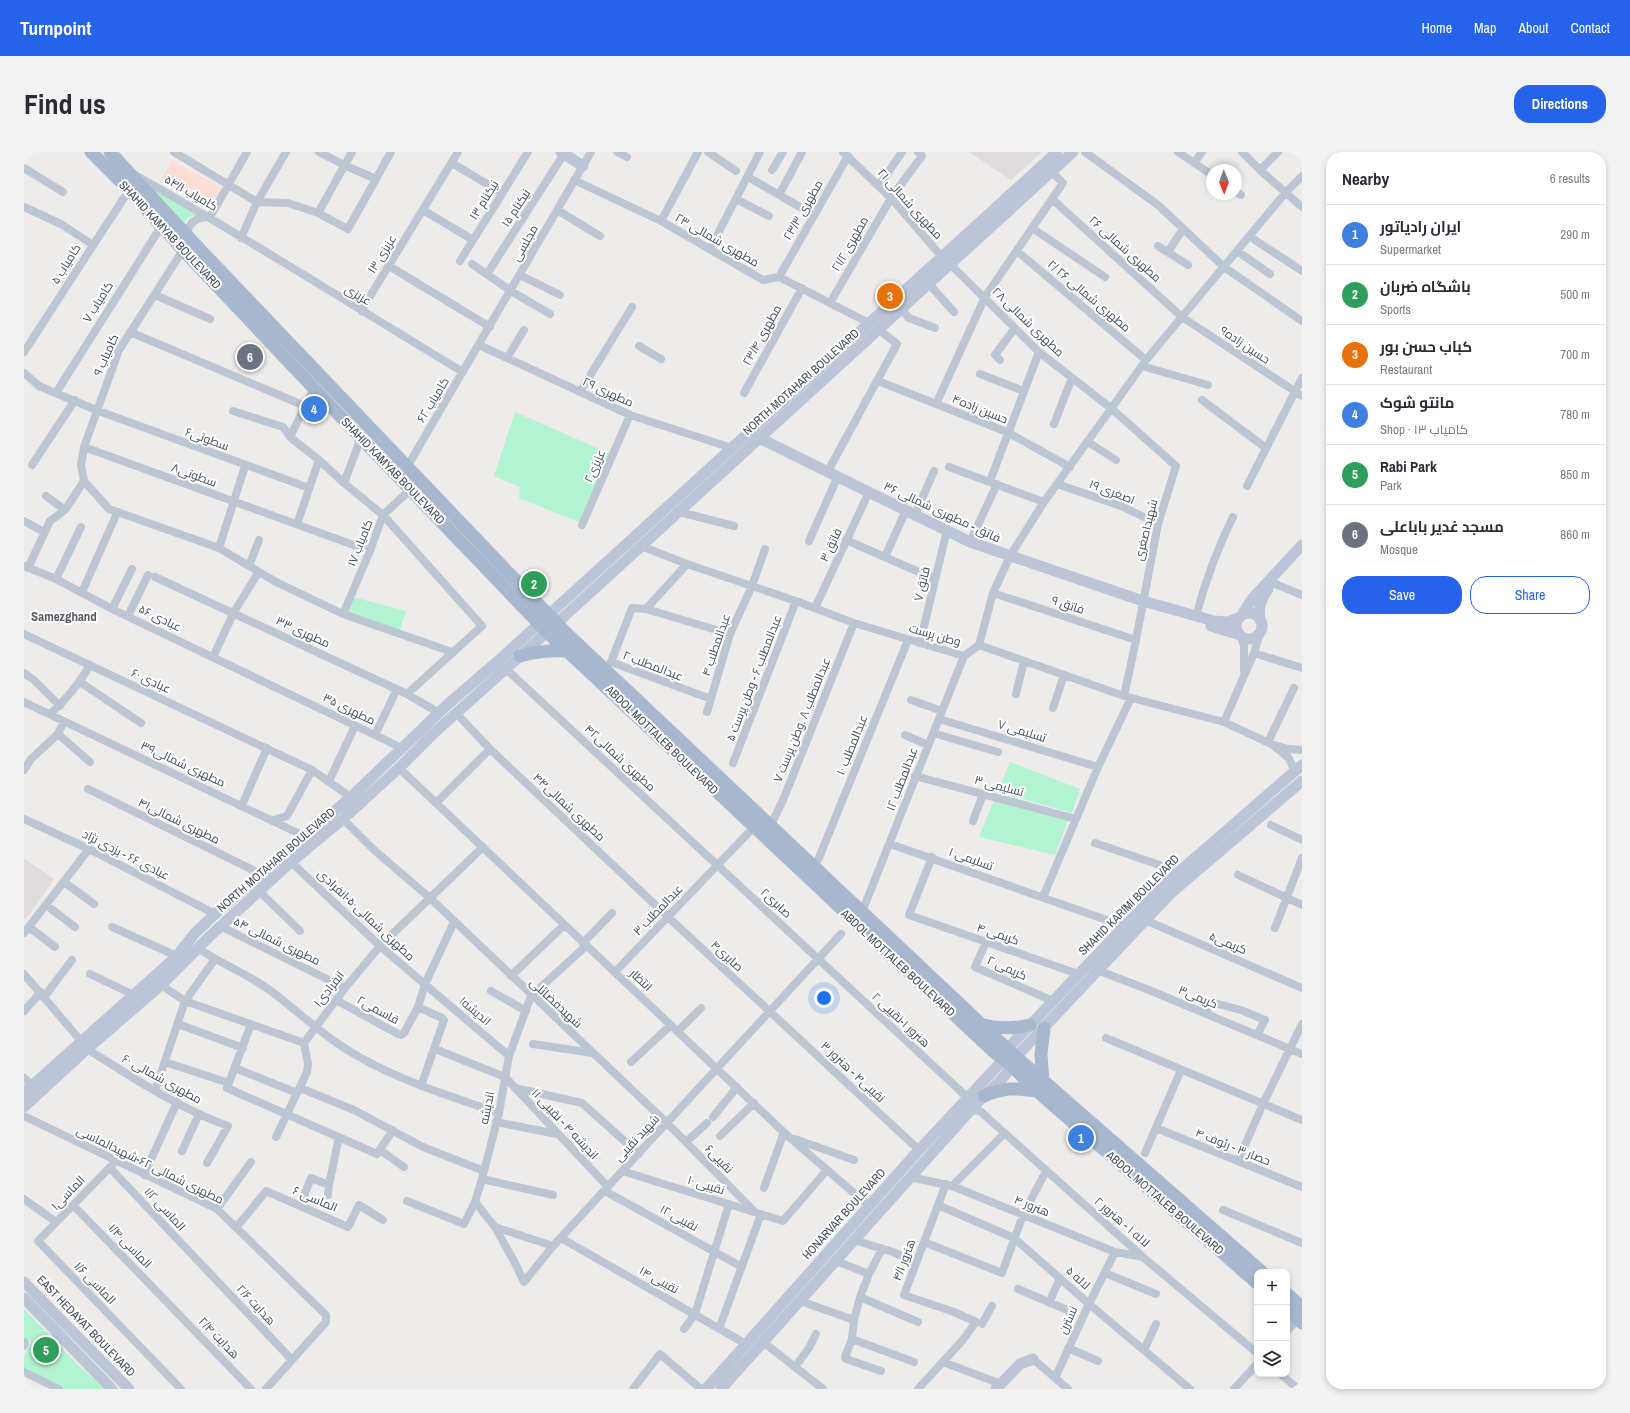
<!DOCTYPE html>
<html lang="en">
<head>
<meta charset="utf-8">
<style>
  body { margin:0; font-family:"Archivo Narrow",Cairo,sans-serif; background:#f2f2f3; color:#2b2b33 }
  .controls { position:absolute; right:12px; bottom:12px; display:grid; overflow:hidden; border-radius:8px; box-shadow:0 2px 6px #0003 }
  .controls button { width:36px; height:36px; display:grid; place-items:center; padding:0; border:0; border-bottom:1px solid #e1e1e2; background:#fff; color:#2b2b33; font:20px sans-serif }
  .compass { position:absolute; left:1182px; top:12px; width:36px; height:36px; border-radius:50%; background:#fff; box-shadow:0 2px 6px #0003; rotate:179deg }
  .you { position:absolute; left:800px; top:846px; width:14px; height:14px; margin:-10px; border:3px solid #fff; border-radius:50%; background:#1a73e8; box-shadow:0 0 0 6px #1a73e833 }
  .badge { display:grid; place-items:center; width:26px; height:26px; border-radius:50%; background:#2563eb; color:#fff; font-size:13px; font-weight:700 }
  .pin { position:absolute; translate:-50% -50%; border:2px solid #fff; box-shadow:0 1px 4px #0006 }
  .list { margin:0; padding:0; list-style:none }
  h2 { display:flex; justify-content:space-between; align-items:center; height:52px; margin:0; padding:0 16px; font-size:17px }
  h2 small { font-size:13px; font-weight:400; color:#7c7c81 }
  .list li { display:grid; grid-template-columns:26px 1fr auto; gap:12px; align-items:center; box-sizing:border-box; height:60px; padding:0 16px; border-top:1px solid #e1e1e2 }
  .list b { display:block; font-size:15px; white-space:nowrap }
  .list p { margin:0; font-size:13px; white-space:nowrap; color:#7c7c81 }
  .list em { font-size:13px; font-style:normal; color:#7c7c81 }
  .actions { display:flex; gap:8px; padding:12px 16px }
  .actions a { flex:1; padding:9px 0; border:1px solid #2563eb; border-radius:16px; text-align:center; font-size:14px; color:#2563eb }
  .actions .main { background:#2563eb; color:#fff }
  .icon { flex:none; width:22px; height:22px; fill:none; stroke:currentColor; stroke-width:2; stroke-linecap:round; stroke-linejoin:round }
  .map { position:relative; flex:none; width:1278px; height:1237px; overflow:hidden; border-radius:16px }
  header { display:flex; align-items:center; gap:24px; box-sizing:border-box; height:56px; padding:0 20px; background:#2563eb; color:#fff }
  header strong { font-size:19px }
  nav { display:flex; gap:22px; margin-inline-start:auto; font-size:14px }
  .intro { display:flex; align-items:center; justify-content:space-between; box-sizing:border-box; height:96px; padding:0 24px }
  h1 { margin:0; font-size:28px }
  .button { padding:10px 18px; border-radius:16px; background:#2563eb; color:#fff; font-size:14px; font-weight:700 }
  main { display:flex; gap:24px; padding:0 24px }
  aside { flex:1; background:#fff; border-radius:16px; box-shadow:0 2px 6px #0003 }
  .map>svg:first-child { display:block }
  .education { fill:#e0dcdd }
  .medical { fill:#fdded6 }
  .green { fill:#b2f3d2 }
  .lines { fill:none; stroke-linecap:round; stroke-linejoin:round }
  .street { stroke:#bcc6d3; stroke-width:8 }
  .secondary { stroke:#bbc5d7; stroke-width:11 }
  .primary { stroke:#a7b7ce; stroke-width:13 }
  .labels { text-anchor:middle; stroke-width:4; stroke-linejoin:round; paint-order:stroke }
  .street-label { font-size:12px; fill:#424c5a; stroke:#fff }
  .neighbourhood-label { font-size:13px; font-weight:bold; fill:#575b61; stroke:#fff }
</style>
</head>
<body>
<header>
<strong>Turnpoint</strong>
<nav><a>Home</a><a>Map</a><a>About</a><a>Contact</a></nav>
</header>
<div class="intro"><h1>Find us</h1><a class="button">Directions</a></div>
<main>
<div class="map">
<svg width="1278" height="1237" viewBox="0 0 1278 1237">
  <rect width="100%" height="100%" fill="#eeebeb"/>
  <path class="education" d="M945,0H1018L987,28Z
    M0,706L30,727L2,767L0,766Z"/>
  <path class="medical" d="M148,9L197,35L184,56L137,28Z"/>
  <path class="green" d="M127,36L173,63L164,65L160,72Z
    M491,260L587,302L555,370L495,346L496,335L470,324Z
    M329,445L382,459L376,478L324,460Z
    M986,610L1056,637L1048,661L974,640Z
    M970,648L1044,668L1031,703L955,685Z
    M0,1157L54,1213L81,1237H41L0,1216V1205L7,1190L0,1186Z"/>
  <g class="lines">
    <path class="street" d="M150,0L233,50L264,51L294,61L324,77L367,0
      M295,0L320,13L352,27
      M593,0L603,5
      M684,0L712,19
      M819,0L867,46L918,105
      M1061,0L1134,53L1200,115L1278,169
      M1154,0L1188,23
      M1218,0L1236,18L1278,55
      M428,11L478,41
      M1170,11L1178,0
      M0,16L39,40
      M748,18L759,0
      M1236,18L1254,0
      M113,24C223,86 331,155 439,220
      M724,25L790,63
      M550,28L637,69L739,128L755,125L845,171
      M855,34L878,0
      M1212,40L1217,43
      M755,43L778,0
      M712,47L745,64
      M1028,47L1158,165L1278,244
      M0,55L37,72L69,93
      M399,58L449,88
      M533,58L576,84
      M294,61L328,0
      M186,65L223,0
      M637,69L674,0
      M1008,76L1081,125
      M1225,84L1278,119
      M165,85L164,78C167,68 175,65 185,65
      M217,86L233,50L262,0
      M1134,94L1164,113
      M686,97L736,0
      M159,98L95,198L60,295L57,313L60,329L85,357L195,396L252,430L319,462L428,500
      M993,99L1122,208
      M1213,99L1246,122
      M1144,100L1159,77
      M436,109L504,0
      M448,112L487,139L526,162
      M926,112L1015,200L1088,257L1152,314L1134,372L1112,488L1100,544
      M365,114L466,175
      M463,122L540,2
      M496,123L536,143
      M755,125L824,4
      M905,132L930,160
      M131,143L186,167
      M806,151L867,46L898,4L894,0
      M877,157L885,166L911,176
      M337,159L434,0
      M106,180L281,254
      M455,193L606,263L708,296
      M615,194L637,207
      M0,200L105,38
      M483,206L500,178
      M976,208L971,203L991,176
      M1118,214L1184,233
      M0,221L15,234L72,258L285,336
      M956,222L1000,239
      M854,229L983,280L1046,315
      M556,240L608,155
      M32,241L138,73
      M720,241L778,136
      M1178,248L1242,296
      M912,252L961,145L1039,31L1027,19
      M209,259L259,275L266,285L295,308L320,331L359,363L458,474L383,542
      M1030,272L1048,226
      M266,285L290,236
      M1064,290L1092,308
      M60,295L346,399
      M8,313L51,248
      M383,315L567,0
      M925,315L1020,350
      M804,319L873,192L854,177
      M966,329L1015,200
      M320,331L337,286
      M1033,332L1097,354L1134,372
      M1223,334L1278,226
      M22,344L41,358
      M655,360L710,374
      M891,363L910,319
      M0,369L20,380
      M273,372L295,308
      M558,373L606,263
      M822,388L911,427
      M785,389L814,324
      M946,390L973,332
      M617,394L663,412L772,449L830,471L940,504L955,493
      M195,396L221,314
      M861,405L882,358
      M0,414L32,427L88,457L378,596
      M225,414L235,388
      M4,416L26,369L41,358L60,329
      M131,425L383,542L415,561
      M32,427L57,375
      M1249,431L1278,443
      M58,440L93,361
      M969,441L1112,488
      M791,456L845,340
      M88,457L108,417
      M622,457L663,412
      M319,462L346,399L359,363L386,338
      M104,464L124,423
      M1172,464C1182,427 1192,399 1209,365
      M0,482L288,618L331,648
      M1216,483L1220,494V519
      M896,491L923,378
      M955,493L969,441L986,404L1020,350L1122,208L1262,40L1278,24
      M955,493L1100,544L1200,570L1247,592
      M1230,501L1278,516
      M189,505L210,460L234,421
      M482,517L944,946
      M0,521L10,528L36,554
      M56,530L117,571
      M992,542L1000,509
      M687,547L587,510L608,456L622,457L706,482
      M887,548L918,559
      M0,550L282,685
      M1029,556L1040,523
      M683,560L706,482L728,434L741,397
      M432,561L466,597L644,765L895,998
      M26,562C42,548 55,532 66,513
      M915,567L1074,615
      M1200,570L1230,501L1236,481
      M909,581L974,600
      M34,582L66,610
      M351,583L373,537
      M881,583L904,593
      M1244,590L1270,536
      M709,611L772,449
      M375,616L766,986L845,1054
      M0,618L7,607L34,582L40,569
      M1271,619L1264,605L1247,592L1264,597L1278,598
      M891,624L1052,667
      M305,629L331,574
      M64,637L237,722
      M412,651L466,597
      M218,653L243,596
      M0,667L65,697L191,762
      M319,667L350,698L406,746L643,971L730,1059
      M249,668L263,664L288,618
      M949,669L959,642
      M747,673L759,648L830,471
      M1247,673L1278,688
      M1071,691L1159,721
      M866,692L1100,774
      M908,705L885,763L1054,822
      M794,708L884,488
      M267,710L356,794L485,904
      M1214,723L1278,753
      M40,730L70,752
      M235,739L276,779
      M1019,745L1074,615L1107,546
      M22,753L51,775
      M838,760L940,504
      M1121,768L1278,836
      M196,774L321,836
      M5,775L31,795
      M88,775L153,804
      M1251,776L1278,706
      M0,781L65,697
      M962,790L951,815L1029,849
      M559,791L588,761
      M174,796C197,812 224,822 247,839C277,862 304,888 337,906C380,930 428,945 475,961
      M1073,818L1125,838L1278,902
      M591,820L729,676
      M0,822L57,889
      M66,822L114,845
      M487,824L540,773
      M137,833L161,849L280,891
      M467,839L502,859
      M20,845L48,808
      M312,848L374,882L377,883L380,881L394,855L401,832L430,770
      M394,855L418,866L420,868L397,934
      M0,859L17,840
      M1182,861L1186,850L1217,858L1241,868L1233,883
      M154,872L219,896
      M227,872L203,936L353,1002L369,978
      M654,879L677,856
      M1082,886L1278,968
      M509,892L568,901
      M63,897C108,925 154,956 204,974L183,1011
      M411,897L481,925L584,1035
      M141,910L205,931
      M607,910L647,873
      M211,916L273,941
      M0,926L8,933
      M276,936L330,958L399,995L460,1019
      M491,936L558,951L615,1002
      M131,939L161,849L191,807
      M947,958L956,959L1120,1106L1233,1201
      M0,964L193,1057L302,1163V1170L242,1237
      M689,965L713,935
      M472,970L533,982
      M1132,976L1278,1035
      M696,984L730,951
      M252,985L283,920L284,912L280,891L321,836L356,794L459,695
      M771,987L830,1008
      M662,990L683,971
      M356,998L380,1015
      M158,999L175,962
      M1121,1001L1157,918
      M92,1009L14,1089L157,1237
      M1214,1009L1239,952L1278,872
      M86,1016L268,1208
      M598,1019L759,1069L803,1018
      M120,1023L153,950
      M886,1025L928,1034L1091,1100L1119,1105
      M458,1027L529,1043
      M928,1034L981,981
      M740,1036L760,980
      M581,1039L718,1115
      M304,1043L305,1033
      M0,1047L32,1070
      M383,1049L440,1072L451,1050L458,1027L475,961L485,904L507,844L562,794
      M451,1050L471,1075L491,1111L500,1130L529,1094L817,782
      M49,1053L227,1237
      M914,1053L990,1086L1065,1152L1166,1237
      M276,1054L287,1026L305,1033L315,985
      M193,1057L227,1010
      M1199,1058L1278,1091
      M471,1075L529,1094
      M212,1076L242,1039L324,1075L335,1053L359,1068
      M537,1086L722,1192
      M830,1088L869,1100L892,1110
      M900,1090L978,1121L999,1063L1022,1019
      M812,1109L845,1122
      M1081,1121L1132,1142
      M994,1137L1048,1160
      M836,1145L894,1170
      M776,1149L830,1168
      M1025,1151L1036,1126
      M958,1172L968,1154
      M660,1177L671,1162L705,1052
      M695,1177L737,1062
      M1263,1179L1274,1167
      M828,1187L890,1210
      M0,1190L1,1191L0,1194
      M739,1190L799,1237
      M1044,1196L1074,1209
      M1120,1198L1132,1172
      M1009,1207L1044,1237
      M919,1210L977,1232
      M771,1215L785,1196L792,1182
      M857,1219L822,1207L821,1205L828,1187L830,1168L836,1145L845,1122L858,1097
      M0,1220L35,1237
      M1257,1222L1274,1237
      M1031,1226L1065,1152L1091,1100
      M609,1237L636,1202L677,1237
      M894,1237L938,1189L952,1170L930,1160L880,1143L922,1032
      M1210,1237L1233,1212"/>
    <path class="secondary" d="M537,0L559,14
      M735,286L946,390L1119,449L1190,469L1204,470L1216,465
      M1212 474a13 13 0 1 1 26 0a13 13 0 1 1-26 0Z
      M1218,463L1228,447L1278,393
      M1236,468C1234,455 1237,447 1244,437
      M1187,474L1216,483
      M0,941L153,804L171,781L191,762L327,645L423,553L474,509L1033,0
      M0,955L63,897L137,833L186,784L267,710L319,667L375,616L410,581L533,471L1049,0
      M0,1130L105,1237
      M0,1146L88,1237
      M682,1237L895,998L980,907L984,897L988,892L1140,733L1278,613
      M697,1237L952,952C966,938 984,925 992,905L1147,741L1278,629
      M972,1237L996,1212L1009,1207"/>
    <path class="primary" d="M67,0L105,38L159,98L337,286L523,480L970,900L989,915L1013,939L1233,1131
      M86,0L165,86L540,479L992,905L1238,1120
      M496,504C513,499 527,498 544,499
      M959,873C976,877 989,877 1006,873
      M1019,930L1017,902L1020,876
      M960,944C980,935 991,936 1013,939
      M1263,1142L1278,1155
      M1263,1157L1278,1171"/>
  </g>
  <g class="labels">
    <g class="street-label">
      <text transform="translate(167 41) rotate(30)" y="4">کامیاب ۵۴/۱</text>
      <text transform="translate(460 48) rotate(-58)" y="4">نیکنام ۱۳</text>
      <text transform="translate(886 52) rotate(48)" y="4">مطهری شمالی ۲۱</text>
      <text transform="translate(492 56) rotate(-57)" y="4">نیکنام ۱۵</text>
      <text transform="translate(779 58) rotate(-60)" y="4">مطهری ۲۳/۳</text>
      <text transform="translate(146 83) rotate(47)" y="4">SHAHID KAMYAB BOULEVARD</text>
      <text transform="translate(693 88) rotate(30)" y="4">مطهری شمالی ۲۳</text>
      <text transform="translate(501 91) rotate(-60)" y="4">مجلسی</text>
      <text transform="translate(826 92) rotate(-60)" y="4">مطهری ۲۱/۲</text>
      <text transform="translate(1101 97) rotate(42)" y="4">مطهری شمالی ۲۶</text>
      <text transform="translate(358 102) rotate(-58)" y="4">عزیزی ۱۳</text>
      <text transform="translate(42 112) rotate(-58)" y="4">کامیاب ۵</text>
      <text transform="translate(334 143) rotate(31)" y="4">عزیزی</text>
      <text transform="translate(1065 144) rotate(40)" y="4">مطهری شمالی ۲۶ /۲</text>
      <text transform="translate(74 150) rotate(-58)" y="4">کامیاب ۷</text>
      <text transform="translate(1004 170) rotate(44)" y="4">مطهری شمالی ۲۸</text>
      <text transform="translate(738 183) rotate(-61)" y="4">مطهری ۲۳/۴</text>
      <text transform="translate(1221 193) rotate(34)" y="4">حسین زاده۹</text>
      <text transform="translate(82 203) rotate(-66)" y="4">کامیاب ۹</text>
      <text transform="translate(777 230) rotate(-42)" y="4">NORTH MOTAHARI BOULEVARD</text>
      <text transform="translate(584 240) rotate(25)" y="4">مطهری ۲۹</text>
      <text transform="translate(409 248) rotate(-59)" y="4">کامیاب ۶۲</text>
      <text transform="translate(956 257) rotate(22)" y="4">حسین زاده۴</text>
      <text transform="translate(183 287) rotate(20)" y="4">سطوتی۶</text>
      <text transform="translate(571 314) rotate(-66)" y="4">عزیزی۲</text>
      <text transform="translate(369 319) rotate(46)" y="4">SHAHID KAMYAB BOULEVARD</text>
      <text transform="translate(170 323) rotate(20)" y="4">سطوتی۸</text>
      <text transform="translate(1088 340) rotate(21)" y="4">اصغری ۱۹</text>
      <text transform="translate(918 360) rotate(25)" y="4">فاتق - مطهری شمالی ۳۶</text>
      <text transform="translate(1122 378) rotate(-76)" y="4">شهیداصغری</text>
      <text transform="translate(336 391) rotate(-68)" y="4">کامیاب ۱۷</text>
      <text transform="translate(807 393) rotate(-65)" y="4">فاتق ۳</text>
      <text transform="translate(898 432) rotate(-76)" y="4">فاتق ۷</text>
      <text transform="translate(1044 453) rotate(18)" y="4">فاتق ۹</text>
      <text transform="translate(136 466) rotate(26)" y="4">عبادی ۵۶</text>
      <text transform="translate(279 480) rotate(25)" y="4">مطهری ۳۳</text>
      <text transform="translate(911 483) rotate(16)" y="4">وطن پرست</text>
      <text transform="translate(692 493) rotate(-71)" y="4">عبدالمطلب ۴</text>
      <text transform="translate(629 514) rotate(21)" y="4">عبدالمطلب ۲</text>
      <text transform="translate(730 526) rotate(-69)" y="4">عبدالمطلب ۶ - وطن پرست ۵</text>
      <text transform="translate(127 529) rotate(25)" y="4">عبادی ۶۰</text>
      <text transform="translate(325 557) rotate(26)" y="4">مطهری ۳۵</text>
      <text transform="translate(778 568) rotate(-68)" y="4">عبدالمطلب ۸ .وطن پرست ۷</text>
      <text transform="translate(998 579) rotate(17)" y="4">تسلیمی ۷</text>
      <text transform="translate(638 588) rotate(44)" y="4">ABDOL MOTTALEB BOULEVARD</text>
      <text transform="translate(828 593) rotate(-68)" y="4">عبدالمطلب ۱۰</text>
      <text transform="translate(596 606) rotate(43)" y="4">مطهری شمالی۴۲</text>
      <text transform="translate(159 612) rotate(25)" y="4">مطهری شمالی۳۹</text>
      <text transform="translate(878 627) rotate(-69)" y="4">عبدالمطلب ۱۲</text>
      <text transform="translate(975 634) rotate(15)" y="4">تسلیمی ۳</text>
      <text transform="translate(545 655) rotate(43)" y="4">مطهری شمالی۴۴</text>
      <text transform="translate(155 669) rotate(26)" y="4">مطهری شمالی۴۱</text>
      <text transform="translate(102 703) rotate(27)" y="4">عبادی ۶۶ - یزدی نژاد</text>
      <text transform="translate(947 707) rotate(20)" y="4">تسلیمی ۱</text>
      <text transform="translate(252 708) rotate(-41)" y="4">NORTH MOTAHARI BOULEVARD</text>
      <text transform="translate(752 751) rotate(43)" y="4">صابری۲</text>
      <text transform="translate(1105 753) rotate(-45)" y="4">SHAHID KARIMI BOULEVARD</text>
      <text transform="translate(634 758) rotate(-46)" y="4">عبدالمطلب ۳</text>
      <text transform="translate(342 763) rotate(43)" y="4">مطهری شمالی۵۰-انفرادی</text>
      <text transform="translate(974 782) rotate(19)" y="4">کریمی ۴</text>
      <text transform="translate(253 789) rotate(26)" y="4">مطهری شمالی ۵۴</text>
      <text transform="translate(1204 791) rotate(23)" y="4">کریمی۵</text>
      <text transform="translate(703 804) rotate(43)" y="4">صابری۴</text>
      <text transform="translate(874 811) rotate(43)" y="4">ABDOL MOTTALEB BOULEVARD</text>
      <text transform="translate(983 816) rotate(24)" y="4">کریمی ۲</text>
      <text transform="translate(617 828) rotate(43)" y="4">انتظار</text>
      <text transform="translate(305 837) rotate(-52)" y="4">انفرادی۱</text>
      <text transform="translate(1174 845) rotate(23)" y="4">کریمی۳</text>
      <text transform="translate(532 851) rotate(43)" y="4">شهیدفضائلی</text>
      <text transform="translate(354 858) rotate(29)" y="4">قاسمی۲</text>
      <text transform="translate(451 859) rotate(40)" y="4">اندیشه۱</text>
      <text transform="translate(877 868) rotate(43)" y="4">هنرور ۱-نقیبی ۲</text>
      <text transform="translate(829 920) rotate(43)" y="4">نقیبی۴ - هنرور ۳</text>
      <text transform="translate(138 927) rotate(29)" y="4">مطهری شمالی ۶۰</text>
      <text transform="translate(463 956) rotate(-78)" y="4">اندیشه</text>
      <text transform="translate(541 972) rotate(47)" y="4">اندیشه ۴ - نقیبی ۱۱</text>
      <text transform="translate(613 986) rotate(-47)" y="4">شهید نقیبی</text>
      <text transform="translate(1209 995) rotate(22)" y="4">حصار ۳ - رئوف ۴</text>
      <text transform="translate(695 1007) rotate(46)" y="4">نقیبی۶</text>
      <text transform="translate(126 1013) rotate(26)" y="4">مطهری شمالی ۶۲-شهیدالماسی</text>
      <text transform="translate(682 1033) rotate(17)" y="4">نقیبی ۱۰</text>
      <text transform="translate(44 1041) rotate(-46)" y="4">الماسی۱</text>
      <text transform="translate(291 1047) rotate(23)" y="4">الماسی ۶</text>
      <text transform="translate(1141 1051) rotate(41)" y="4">ABDOL MOTTALEB BOULEVARD</text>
      <text transform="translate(1008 1054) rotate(22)" y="4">هنرور ۴</text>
      <text transform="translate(141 1057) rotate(47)" y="4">الماسی ۱/۲</text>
      <text transform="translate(820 1062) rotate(-48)" y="4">HONARVAR BOULEVARD</text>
      <text transform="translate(655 1066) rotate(29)" y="4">نقیبی ۱۲</text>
      <text transform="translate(1098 1070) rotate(41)" y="4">لاله ۱ - هنرور ۲</text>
      <text transform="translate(106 1094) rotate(46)" y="4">الماسی ۱/۴</text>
      <text transform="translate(880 1108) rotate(-69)" y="4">هنرور ۴/۱</text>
      <text transform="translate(1054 1126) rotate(42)" y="4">لاله ۵</text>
      <text transform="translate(635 1128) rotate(29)" y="4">نقیبی ۱۴</text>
      <text transform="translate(71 1131) rotate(46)" y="4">الماسی ۱/۶</text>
      <text transform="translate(232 1153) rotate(47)" y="4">هدایت ۲/۶</text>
      <text transform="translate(1044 1168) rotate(-65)" y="4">نسترن</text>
      <text transform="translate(62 1174) rotate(46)" y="4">EAST HEDAYAT BOULEVARD</text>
      <text transform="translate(195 1186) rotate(46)" y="4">هدایت ۲/۴</text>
    </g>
    <g class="neighbourhood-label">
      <text x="40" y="469">Samezghand</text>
    </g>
  </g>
</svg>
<div class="controls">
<button>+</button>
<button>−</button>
<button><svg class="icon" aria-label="layers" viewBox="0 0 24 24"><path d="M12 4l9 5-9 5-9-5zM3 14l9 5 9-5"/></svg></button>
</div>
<svg class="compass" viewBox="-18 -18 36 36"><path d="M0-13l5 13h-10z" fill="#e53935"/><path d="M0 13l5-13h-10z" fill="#7c7c81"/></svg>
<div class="you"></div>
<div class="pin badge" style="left:1057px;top:986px;background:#3f7fe0">1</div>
<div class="pin badge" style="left:510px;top:432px;background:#2e9e5b">2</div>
<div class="pin badge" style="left:866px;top:144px;background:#e8710a">3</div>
<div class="pin badge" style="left:290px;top:257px;background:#3f7fe0">4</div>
<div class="pin badge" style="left:22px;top:1198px;background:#2e9e5b">5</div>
<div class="pin badge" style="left:226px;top:205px;background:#6b7280">6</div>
</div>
<aside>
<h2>Nearby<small>6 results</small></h2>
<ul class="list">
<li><span class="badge" style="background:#3f7fe0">1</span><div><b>ایران رادیاتور</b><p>Supermarket</p></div><em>290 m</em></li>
<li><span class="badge" style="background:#2e9e5b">2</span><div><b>باشگاه ضربان</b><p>Sports</p></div><em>500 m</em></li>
<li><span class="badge" style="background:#e8710a">3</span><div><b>كباب حسن بور</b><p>Restaurant</p></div><em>700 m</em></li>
<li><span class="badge" style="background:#3f7fe0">4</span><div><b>مانتو شوک</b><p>Shop · کامیاب ۱۳</p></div><em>780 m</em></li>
<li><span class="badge" style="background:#2e9e5b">5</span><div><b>Rabi Park</b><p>Park</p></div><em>850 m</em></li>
<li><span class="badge" style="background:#6b7280">6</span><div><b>مسجد غدیر باباعلی</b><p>Mosque</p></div><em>860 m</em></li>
</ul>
<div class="actions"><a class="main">Save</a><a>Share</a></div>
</aside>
</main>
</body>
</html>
